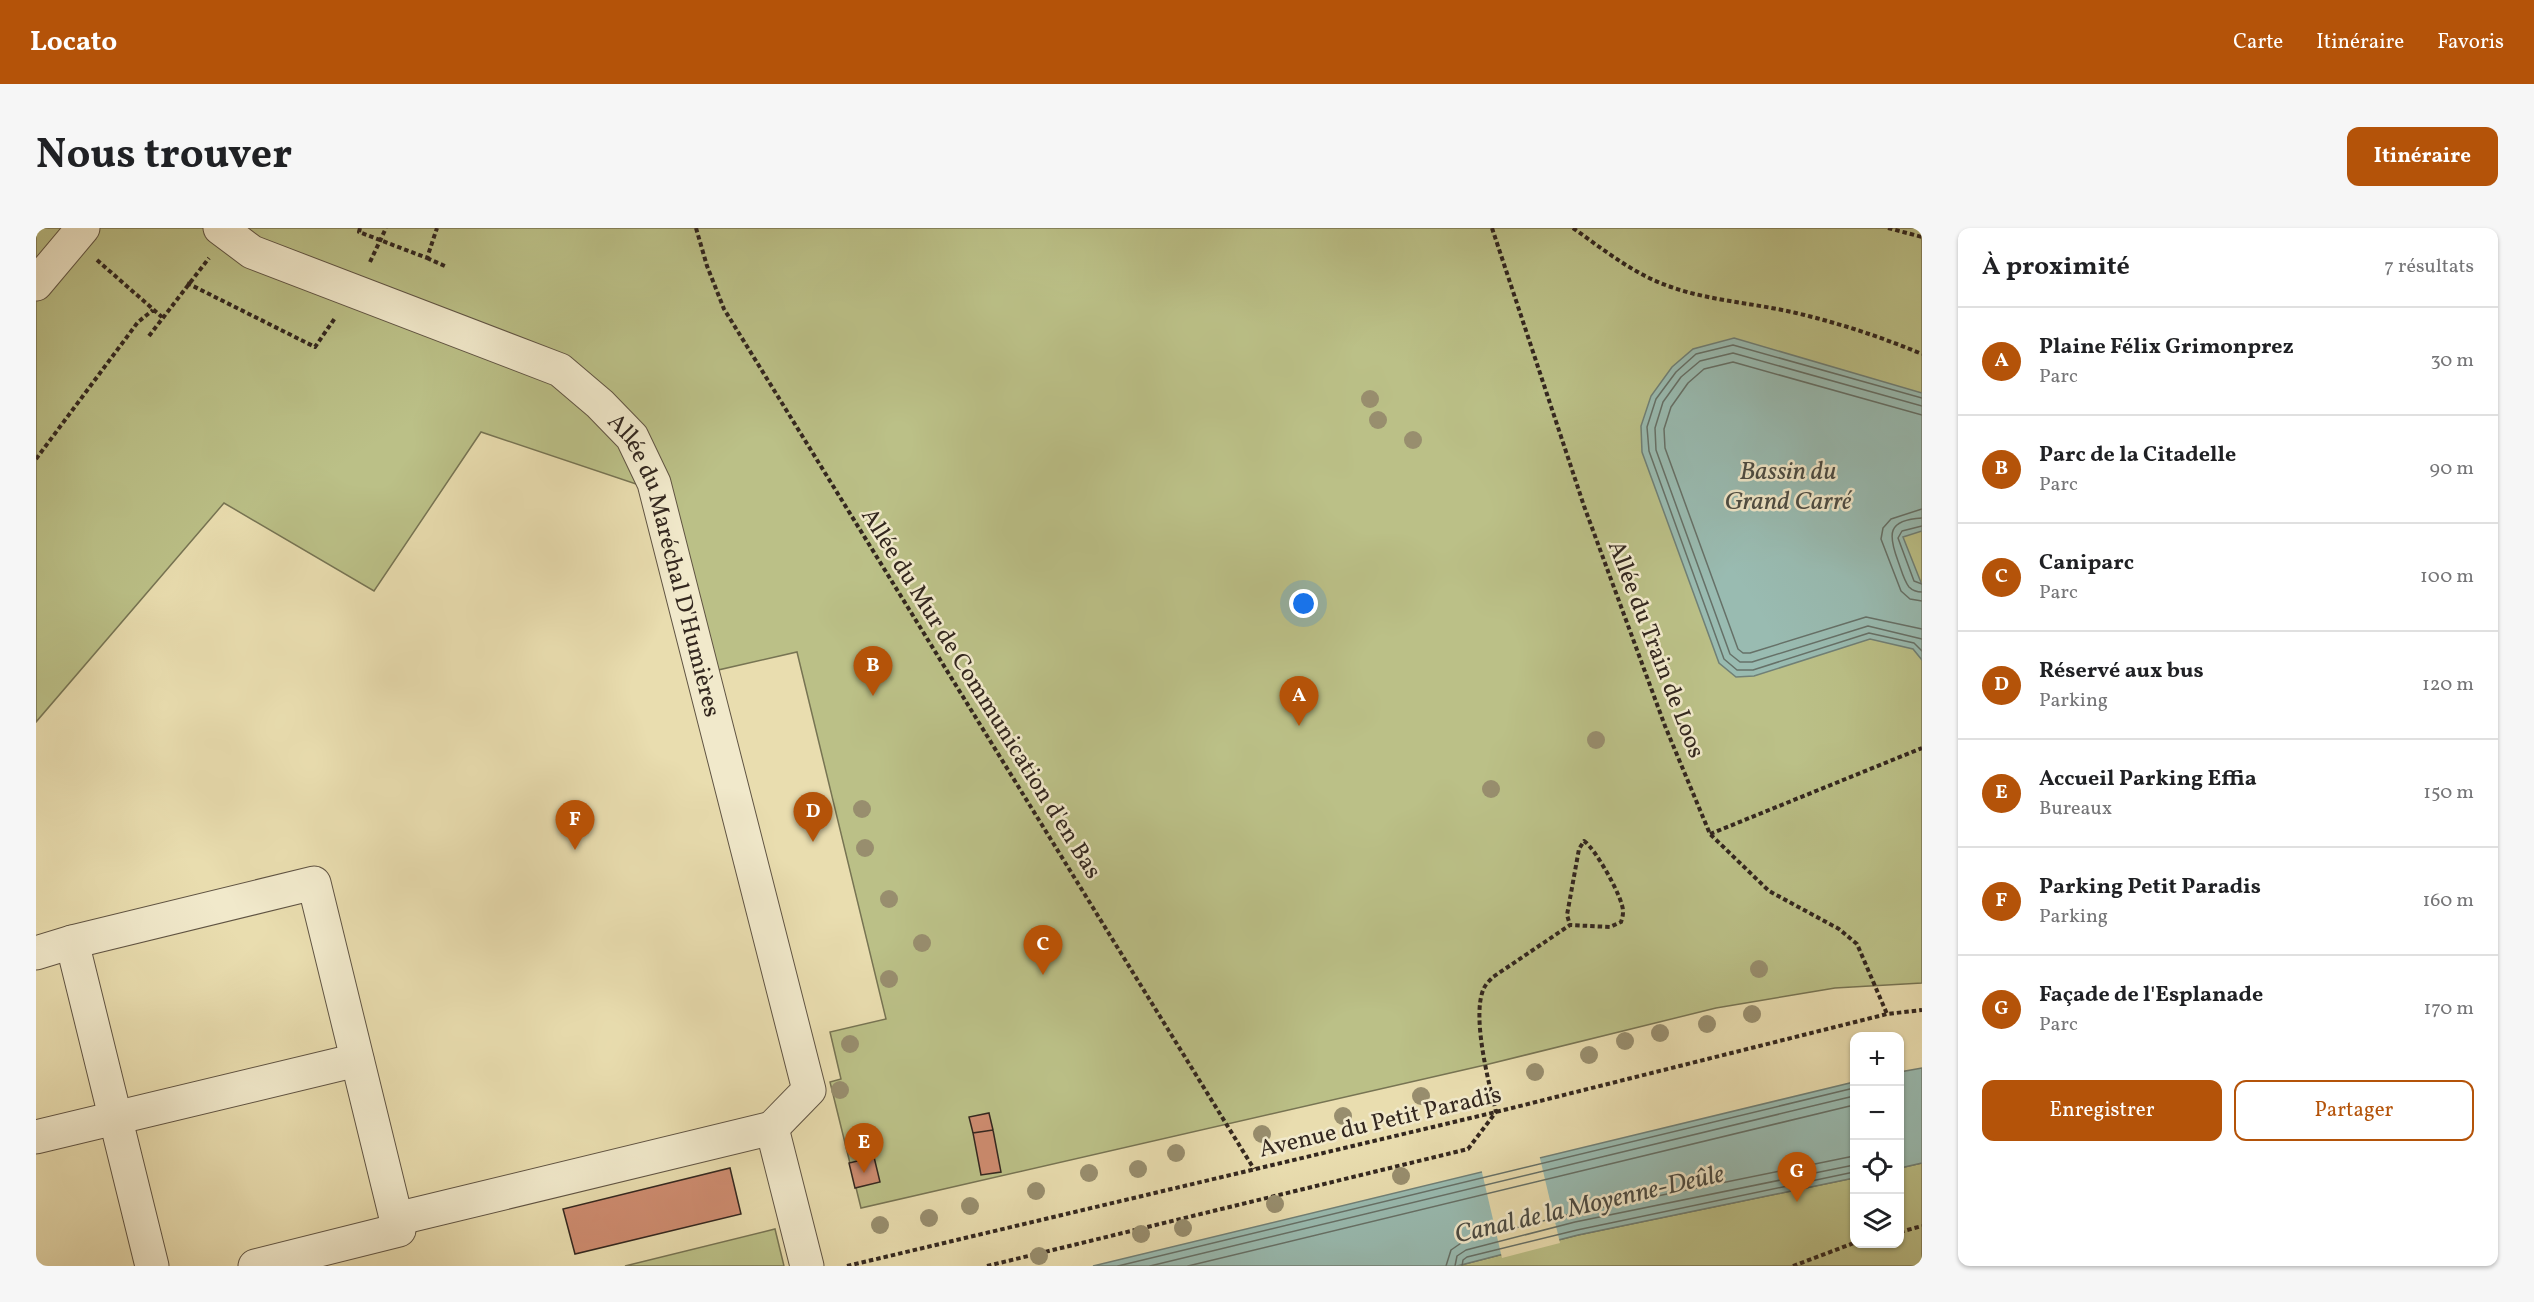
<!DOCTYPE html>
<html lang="fr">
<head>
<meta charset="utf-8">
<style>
  body { margin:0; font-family:Vollkorn,serif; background:#f6f6f6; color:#202124 }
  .controls { position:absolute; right:18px; bottom:18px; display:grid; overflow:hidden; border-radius:12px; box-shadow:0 2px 4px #0004 }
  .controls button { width:54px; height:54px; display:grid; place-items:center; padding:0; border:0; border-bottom:2px solid #e0e0e0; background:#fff; color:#202124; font:30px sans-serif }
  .you { position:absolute; left:1268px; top:376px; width:21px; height:21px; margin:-15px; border:4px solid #fff; border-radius:50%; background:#1a73e8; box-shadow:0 0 0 9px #1a73e833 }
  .badge { display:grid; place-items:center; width:39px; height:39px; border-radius:50%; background:#b45309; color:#fff; font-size:20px; font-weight:700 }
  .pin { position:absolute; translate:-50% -50px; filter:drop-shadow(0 2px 3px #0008) }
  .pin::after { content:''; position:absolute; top:32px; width:21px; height:18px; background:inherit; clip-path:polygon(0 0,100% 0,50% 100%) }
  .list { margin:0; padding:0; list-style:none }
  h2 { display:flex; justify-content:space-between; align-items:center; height:78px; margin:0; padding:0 24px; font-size:26px }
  h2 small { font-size:20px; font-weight:400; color:#757577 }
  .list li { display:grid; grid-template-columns:39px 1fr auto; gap:18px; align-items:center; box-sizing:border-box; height:108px; padding:0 24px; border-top:2px solid #e0e0e0 }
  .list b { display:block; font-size:22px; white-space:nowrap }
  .list p { margin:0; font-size:20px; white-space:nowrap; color:#757577 }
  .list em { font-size:20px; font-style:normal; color:#757577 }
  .actions { display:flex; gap:12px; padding:18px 24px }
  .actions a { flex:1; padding:14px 0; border:2px solid #b45309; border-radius:12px; text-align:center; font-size:21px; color:#b45309 }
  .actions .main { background:#b45309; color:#fff }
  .icon { flex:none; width:33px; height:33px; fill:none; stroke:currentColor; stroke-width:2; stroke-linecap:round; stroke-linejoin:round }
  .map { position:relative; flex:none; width:1886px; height:1038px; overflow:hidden; border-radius:12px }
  header { display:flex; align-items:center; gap:36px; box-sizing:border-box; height:84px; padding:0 30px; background:#b45309; color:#fff }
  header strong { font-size:28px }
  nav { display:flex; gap:33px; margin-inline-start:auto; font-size:21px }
  .intro { display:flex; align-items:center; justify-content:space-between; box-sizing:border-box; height:144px; padding:0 36px }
  h1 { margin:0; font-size:42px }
  .button { padding:15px 27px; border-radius:12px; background:#b45309; color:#fff; font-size:21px; font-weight:700 }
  main { display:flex; gap:36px; padding:0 36px }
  aside { flex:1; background:#fff; border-radius:12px; box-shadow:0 2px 4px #0004 }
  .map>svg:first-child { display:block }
  .green { fill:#bbc087; stroke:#777453; stroke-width:1.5 }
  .water { fill:#99bbb1; stroke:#708077; stroke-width:1.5 }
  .pier { fill:#e9ddaf }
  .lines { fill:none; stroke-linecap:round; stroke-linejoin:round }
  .shore { stroke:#667168; stroke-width:1.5 }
  .building { fill:#ce8c70; stroke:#33271f; stroke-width:1.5 }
  .minor-casing { stroke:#605443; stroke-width:35 }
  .path { stroke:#33271f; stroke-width:4; stroke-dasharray:4.5 3; stroke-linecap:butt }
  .minor { stroke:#f1e9cb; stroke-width:33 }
  .tree { fill:#988e6e }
  .labels { text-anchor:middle; stroke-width:5; stroke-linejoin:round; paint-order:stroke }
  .street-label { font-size:24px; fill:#33271f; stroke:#f1e9cb }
  .water-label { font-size:26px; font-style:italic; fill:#4c4c44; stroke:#f1e9cb }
</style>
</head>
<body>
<header>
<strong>Locato</strong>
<nav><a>Carte</a><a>Itinéraire</a><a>Favoris</a></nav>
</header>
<div class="intro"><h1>Nous trouver</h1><a class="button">Itinéraire</a></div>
<main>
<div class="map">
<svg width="1886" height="1038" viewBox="0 0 1886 1038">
  <rect width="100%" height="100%" fill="#e9ddaf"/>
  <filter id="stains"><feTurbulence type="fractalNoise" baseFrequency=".00333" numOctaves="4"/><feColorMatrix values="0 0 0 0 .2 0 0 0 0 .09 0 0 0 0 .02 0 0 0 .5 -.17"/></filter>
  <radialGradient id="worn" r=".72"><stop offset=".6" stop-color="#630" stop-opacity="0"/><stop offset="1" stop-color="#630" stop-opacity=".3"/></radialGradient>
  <path class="green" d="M0,0H1886V755L1799,760L1680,780L1449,837L825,980L794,854L805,851L794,804L850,791L761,424L682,442L633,250L600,256L445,204L338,363L188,275L0,494Z
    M1886,935V1038H1421L1542,1007L1818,950V1016H1864V940Z
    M739,1001L748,1038H589Z"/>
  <path class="water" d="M1698,110L1886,165V303L1867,309L1886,357V432L1877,421L1834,411L1718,448L1700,449L1683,435L1606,224L1605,198L1615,168L1636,139L1657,121Z
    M1886,840V935L1864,940V844Z
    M1818,854V950L1542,1007L1421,1038H1057Z"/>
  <path class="pier" d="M1503,926L1524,1015L1466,1030L1445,940Z"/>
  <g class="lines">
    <path class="shore" d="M1886,170L1697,117L1660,126L1640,144L1620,171L1611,199L1613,223L1688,431L1701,442H1717L1833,405L1878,415L1886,423
      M1886,178L1697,125L1664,133L1645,149L1627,174L1619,200L1620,222L1694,426L1704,434H1716L1832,398L1886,411
      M1886,187L1697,134L1668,141L1652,155L1635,179L1628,201L1629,220L1702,421L1707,425H1714L1830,389L1886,401
      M1886,281L1855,291L1847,300L1845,311L1865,363L1874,371L1886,373
      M1886,290C1851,292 1852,306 1862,333C1865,341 1868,353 1873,359C1877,363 1881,364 1886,364
      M1886,298L1866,303L1862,310L1878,353L1886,356
      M1082,1038L1818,860
      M1114,1038L1818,868
      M1152,1038L1818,877
      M1410,1038L1415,1022L1428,1013L1538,985L1818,928
      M1419,1038L1421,1028L1430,1022L1539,994L1818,937
      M1426,1038L1427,1032L1431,1029L1541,1002L1818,944"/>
  </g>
  <path class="building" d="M953,885L957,902L937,905L933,889Z
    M957,902L965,944L945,947L937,905Z
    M838,929L844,954L819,960L813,935Z
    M694,940L705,986L539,1026L527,981Z"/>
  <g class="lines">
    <g class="minor-casing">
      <g id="minor">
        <path id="s1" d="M184,0L216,24L524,142L564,176L596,209L618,255L773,862L736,900"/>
        <path d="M0,56L47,0"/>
        <path d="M36,714L116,1038"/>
        <path d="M0,725L36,714L278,655L363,1002L219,1038"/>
        <path d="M736,900L771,1038"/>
        <path d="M0,909L321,832"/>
        <path d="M360,991L736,900"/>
      </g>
    </g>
    <path class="path" d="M324,0L323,4L391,30L401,0
      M660,0L671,38L688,81L1218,941
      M1456,0L1548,278L1629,498L1674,606L1733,663L1803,701L1821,716L1851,786
      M1537,0C1568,22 1599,47 1635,59C1675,73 1718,75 1760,85C1803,95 1845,109 1886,126
      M1852,0L1886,9
      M391,30L411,39
      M61,32L126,89
      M334,34L350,0
      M151,55L279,119L299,90
      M113,108L173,30
      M0,231L102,94L117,82
      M1674,606L1886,520
      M1864,1004L1886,998
      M811,1038L1460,884L1851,786L1886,782
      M951,1038L1432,921L1460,884C1453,856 1435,787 1448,760C1450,756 1454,752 1457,749L1534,697L1574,699L1585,694C1586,691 1587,688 1587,684C1588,671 1559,620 1548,613L1543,621L1531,687L1534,697
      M1757,1038L1818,1015"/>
    <use href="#minor" class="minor"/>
  </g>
  <g class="tree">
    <circle cx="1334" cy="171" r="9"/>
    <circle cx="1342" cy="192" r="9"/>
    <circle cx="1377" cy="212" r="9"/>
    <circle cx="1560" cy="512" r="9"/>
    <circle cx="1455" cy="561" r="9"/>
    <circle cx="826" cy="581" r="9"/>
    <circle cx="829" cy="620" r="9"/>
    <circle cx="853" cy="671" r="9"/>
    <circle cx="886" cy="715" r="9"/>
    <circle cx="1723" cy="741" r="9"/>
    <circle cx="853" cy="751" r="9"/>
    <circle cx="1716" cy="786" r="9"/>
    <circle cx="1671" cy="796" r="9"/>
    <circle cx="1624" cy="805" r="9"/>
    <circle cx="1589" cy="813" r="9"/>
    <circle cx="814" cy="816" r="9"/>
    <circle cx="1553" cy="827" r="9"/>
    <circle cx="1499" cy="844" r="9"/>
    <circle cx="804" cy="862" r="9"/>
    <circle cx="1385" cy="868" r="9"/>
    <circle cx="1307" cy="888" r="9"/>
    <circle cx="1226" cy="906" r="9"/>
    <circle cx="1140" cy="925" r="9"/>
    <circle cx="1102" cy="941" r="9"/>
    <circle cx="1053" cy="945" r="9"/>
    <circle cx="1365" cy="948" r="9"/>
    <circle cx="1000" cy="963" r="9"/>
    <circle cx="1239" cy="976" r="9"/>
    <circle cx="934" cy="978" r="9"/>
    <circle cx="893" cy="990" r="9"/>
    <circle cx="844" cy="997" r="9"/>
    <circle cx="1147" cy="1000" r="9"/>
    <circle cx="1105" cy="1006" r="9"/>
    <circle cx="1003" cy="1028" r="9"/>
  </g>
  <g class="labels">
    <g class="street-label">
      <text dy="8" stroke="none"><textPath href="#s1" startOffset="600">Allée du Maréchal D'Humières</textPath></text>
      <text transform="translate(1621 421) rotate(69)" y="8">Allée du Train de Loos</text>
      <text transform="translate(946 465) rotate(58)" y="8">Allée du Mur de Communication d'en Bas</text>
      <text transform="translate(1344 893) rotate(-13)" y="8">Avenue du Petit Paradis</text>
    </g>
    <g class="water-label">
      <text x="1752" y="251">Bassin du<tspan x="1752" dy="30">Grand Carré</tspan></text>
      <text transform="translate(1553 975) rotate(-13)" y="9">Canal de la Moyenne-Deûle</text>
    </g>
  </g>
  <rect width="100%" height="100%" filter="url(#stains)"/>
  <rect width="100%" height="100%" fill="url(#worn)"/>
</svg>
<div class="controls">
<button>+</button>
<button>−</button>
<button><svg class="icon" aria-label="locate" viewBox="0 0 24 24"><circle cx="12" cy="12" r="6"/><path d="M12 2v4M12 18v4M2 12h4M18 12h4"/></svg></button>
<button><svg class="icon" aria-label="layers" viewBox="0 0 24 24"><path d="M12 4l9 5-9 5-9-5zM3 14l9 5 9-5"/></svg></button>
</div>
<div class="you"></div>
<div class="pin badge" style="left:1263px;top:498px">A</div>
<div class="pin badge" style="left:837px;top:468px">B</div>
<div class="pin badge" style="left:1007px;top:747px">C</div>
<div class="pin badge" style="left:777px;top:614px">D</div>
<div class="pin badge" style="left:828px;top:945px">E</div>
<div class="pin badge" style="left:539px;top:622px">F</div>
<div class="pin badge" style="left:1761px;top:974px">G</div>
</div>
<aside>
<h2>À proximité<small>7 résultats</small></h2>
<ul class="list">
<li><span class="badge">A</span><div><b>Plaine Félix Grimonprez</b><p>Parc</p></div><em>30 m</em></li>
<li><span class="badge">B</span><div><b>Parc de la Citadelle</b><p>Parc</p></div><em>90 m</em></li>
<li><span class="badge">C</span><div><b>Caniparc</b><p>Parc</p></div><em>100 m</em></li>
<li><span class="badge">D</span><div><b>Réservé aux bus</b><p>Parking</p></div><em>120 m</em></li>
<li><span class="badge">E</span><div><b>Accueil Parking Effia</b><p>Bureaux</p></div><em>150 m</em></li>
<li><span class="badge">F</span><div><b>Parking Petit Paradis</b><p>Parking</p></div><em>160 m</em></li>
<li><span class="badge">G</span><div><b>Façade de l'Esplanade</b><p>Parc</p></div><em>170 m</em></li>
</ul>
<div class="actions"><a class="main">Enregistrer</a><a>Partager</a></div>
</aside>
</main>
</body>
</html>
